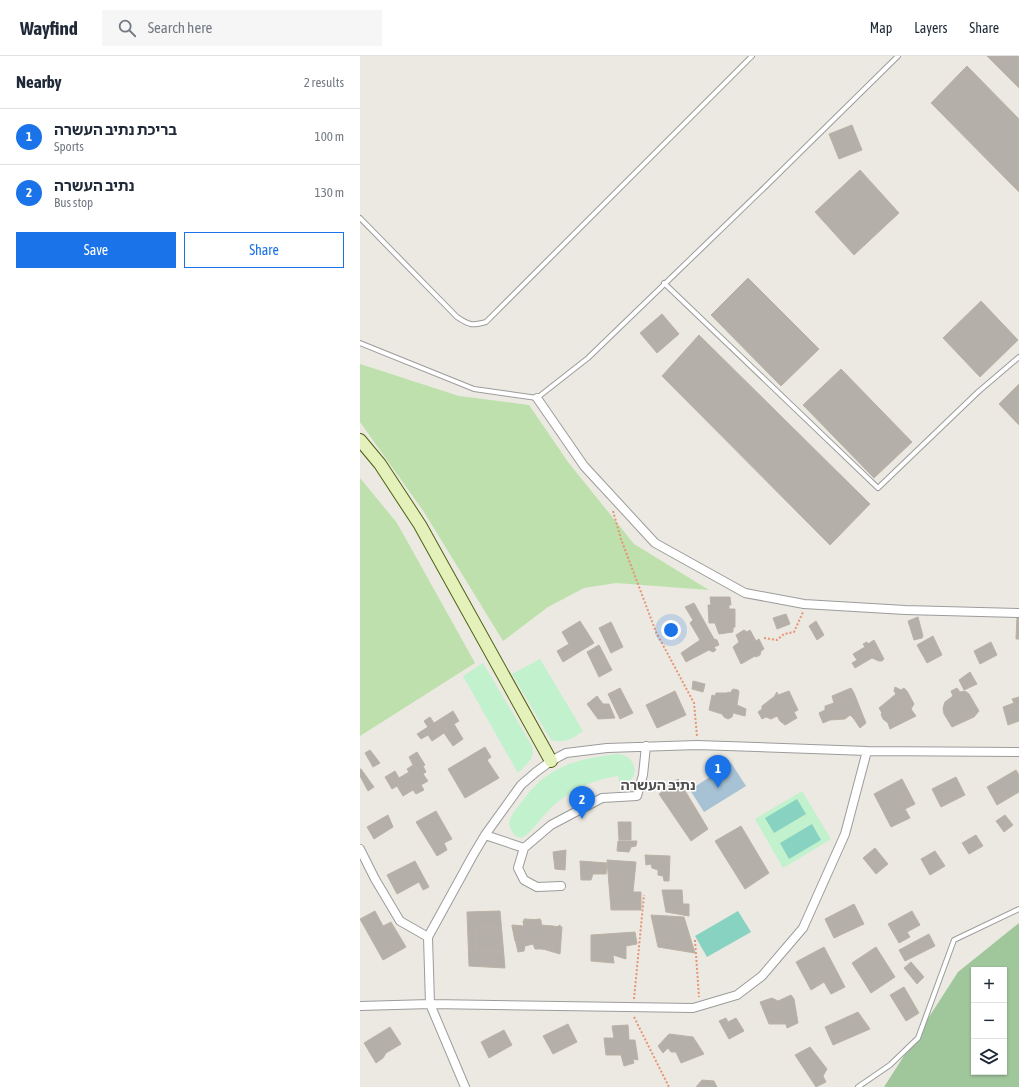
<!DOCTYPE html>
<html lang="en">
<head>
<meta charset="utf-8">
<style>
  body { margin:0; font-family:"Asap Condensed","Noto Sans Hebrew",sans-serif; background:#f6f6f7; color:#1f2937 }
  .controls { position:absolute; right:12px; bottom:12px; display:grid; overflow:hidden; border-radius:0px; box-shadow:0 1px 3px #0004 }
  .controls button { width:36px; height:36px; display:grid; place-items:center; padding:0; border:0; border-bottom:1px solid #e0e1e3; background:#fff; color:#1f2937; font:20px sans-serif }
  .you { position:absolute; left:311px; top:574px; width:14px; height:14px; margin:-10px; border:3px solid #fff; border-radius:50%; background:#1a73e8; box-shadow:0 0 0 6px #1a73e833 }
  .badge { display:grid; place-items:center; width:26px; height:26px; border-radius:50%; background:#1a73e8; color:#fff; font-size:13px; font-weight:700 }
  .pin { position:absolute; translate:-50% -33px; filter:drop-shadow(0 1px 2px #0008) }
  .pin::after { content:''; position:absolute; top:21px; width:14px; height:12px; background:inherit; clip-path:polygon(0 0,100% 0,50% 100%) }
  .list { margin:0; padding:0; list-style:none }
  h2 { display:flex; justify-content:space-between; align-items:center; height:52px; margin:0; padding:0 16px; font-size:17px }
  h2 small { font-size:13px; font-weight:400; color:#747a83 }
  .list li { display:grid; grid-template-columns:26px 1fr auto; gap:12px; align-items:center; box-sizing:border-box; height:56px; padding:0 16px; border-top:1px solid #e0e1e3 }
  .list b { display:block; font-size:15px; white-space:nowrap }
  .list p { margin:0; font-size:13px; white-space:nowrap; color:#747a83 }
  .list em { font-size:13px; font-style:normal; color:#747a83 }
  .actions { display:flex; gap:8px; padding:12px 16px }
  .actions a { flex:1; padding:9px 0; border:1px solid #1a73e8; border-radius:0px; text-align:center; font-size:14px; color:#1a73e8 }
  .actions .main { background:#1a73e8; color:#fff }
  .icon { flex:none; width:22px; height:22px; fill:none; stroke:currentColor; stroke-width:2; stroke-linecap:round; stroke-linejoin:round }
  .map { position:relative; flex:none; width:659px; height:1031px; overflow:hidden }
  header { display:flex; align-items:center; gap:24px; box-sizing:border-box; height:56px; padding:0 20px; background:#fff; border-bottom:1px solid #e0e1e3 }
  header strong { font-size:19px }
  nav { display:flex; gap:22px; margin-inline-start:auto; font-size:14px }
  .search { width:280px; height:36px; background:#f6f6f7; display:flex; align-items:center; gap:10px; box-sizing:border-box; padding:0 14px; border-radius:0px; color:#747a83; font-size:15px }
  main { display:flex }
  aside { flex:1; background:#fff }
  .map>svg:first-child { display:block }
  .grass { fill:#bde0ac }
  .forest { fill:#a0c69b; fill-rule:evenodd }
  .park { fill:#c2f1ce }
  .pitch { fill:#88d2c1 }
  .water { fill:#a6c2d4 }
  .building { fill:#b4afa8; stroke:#bbb2a6 }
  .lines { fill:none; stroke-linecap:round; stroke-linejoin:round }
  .lane-casing { stroke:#9c9c9c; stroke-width:6 }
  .street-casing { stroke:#9c9c9c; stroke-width:10 }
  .secondary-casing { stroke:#4c6211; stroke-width:14 }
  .path { stroke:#e89476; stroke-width:2; stroke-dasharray:2 2; stroke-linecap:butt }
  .lane { stroke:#fff; stroke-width:4 }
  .street { stroke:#fff; stroke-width:8 }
  .secondary { stroke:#e5f1ba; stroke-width:12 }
  .labels { text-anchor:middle; stroke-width:3; stroke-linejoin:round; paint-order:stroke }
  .quarter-label { font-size:14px; font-weight:bold; fill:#4e4e4e; stroke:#fff }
</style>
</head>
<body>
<header>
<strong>Wayfind</strong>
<div class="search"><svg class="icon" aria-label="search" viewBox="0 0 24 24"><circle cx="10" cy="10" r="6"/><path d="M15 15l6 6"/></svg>Search here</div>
<nav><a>Map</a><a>Layers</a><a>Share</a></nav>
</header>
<main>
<aside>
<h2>Nearby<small>2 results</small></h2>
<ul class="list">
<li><span class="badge">1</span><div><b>בריכת נתיב העשרה</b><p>Sports</p></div><em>100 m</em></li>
<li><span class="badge">2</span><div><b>נתיב העשרה</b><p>Bus stop</p></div><em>130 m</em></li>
</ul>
<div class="actions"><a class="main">Save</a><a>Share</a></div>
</aside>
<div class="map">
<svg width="659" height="1031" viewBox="0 0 659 1031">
  <rect width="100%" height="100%" fill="#ebe9e1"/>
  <path class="grass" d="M0,308L99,340L169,349L208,406L274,488L349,534L256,527L224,532L188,551L143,585L64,456L0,366Z
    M0,422L37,467L115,607L0,680Z"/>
  <path class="forest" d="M659,867V1031H524L598,916ZM614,914H644V1016H614Z"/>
  <path class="park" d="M180,603L223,675C214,682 203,688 191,684L152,618Z
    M123,607L172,690C176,703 166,708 158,717L103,620Z
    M259,698C278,701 281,725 260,730L258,720C235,723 210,734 193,750C187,755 168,780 163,781C155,784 151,775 149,768C150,760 156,753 161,747C187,710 215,703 259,698Z
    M442,735L471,783L423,812L395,763Z"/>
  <path class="pitch" d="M437,743L446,758L414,777L405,762Z
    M452,768L461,784L429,803L420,787Z
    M378,855L391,876L347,901L335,880Z"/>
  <path class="water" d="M371,707L386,730L344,756L330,734Z"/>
  <path class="building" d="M627,0H659V32Z
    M607,10L659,63V136L571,47Z
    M492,69L502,94L479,103L469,78Z
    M500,114L539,157L494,199L455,156Z
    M388,222L459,293L421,330L351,259Z
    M621,245L658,284L620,321L583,282Z
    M302,258L319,278L297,297L280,277Z
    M339,279L510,448L470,489L302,320Z
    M481,313L552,386L514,422L443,349Z
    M659,328V369L639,348Z
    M350,541H370L371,549H369V553H375V571L373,572V576L359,578L355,567H349L348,549H351Z
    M334,547L354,583L357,584L359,589L354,591L356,594L353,596L349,594L326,606L321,597L340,584L330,567L333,564L325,551Z
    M426,558L430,568L417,573L413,562Z
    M558,561L563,580L562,582L554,584L548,565Z
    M657,561H659V583H656Z
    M220,565L234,587L203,606L197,595L209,588L202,576Z
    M456,565L464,579L457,584L449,570Z
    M251,566L263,591L251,597L239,572Z
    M384,574L387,576L390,574L396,585L399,583L404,593L401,595L400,599L396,601L395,600L381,608L373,591L379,586L376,579Z
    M573,580L582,599L567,607L557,589Z
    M514,584L524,603L522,605H519L512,602L495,612L492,607L497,604L493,598L505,591L503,588L507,586L508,588Z
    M631,586L637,599L620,608L614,595Z
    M239,589L252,614L239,621L227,596Z
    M610,616L617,628L604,634L599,624Z
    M333,625L345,628L343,636L332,633Z
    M535,631L541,634L544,632L547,635L554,648L551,653L556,660L530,673L528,667L523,663L521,658L522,657L519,652L536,638L534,635Z
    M260,632L273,657L260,663L248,638Z
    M491,632L494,637L506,667L500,672L494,663L490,659L485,663L470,664L463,667L459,657L465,654V650L474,647L472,640Z
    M597,632L600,636L605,635L609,638L619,655L614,661L592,671L584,658L583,652L585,646L593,640L591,635Z
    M373,633L378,634L379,636L377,649L386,653L385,660L373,657L372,661L368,663L364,661L362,658L349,654L352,639L355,640L356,637H367L368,636L370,637Z
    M315,635L326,659L297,672L286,649Z
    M429,635L438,654L434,656L437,662L425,669L420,665L417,660L411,663L406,661L402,663L398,656L402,653V650L415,640V639L417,636L418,639Z
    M237,640L243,648H249L255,662L238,663L227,648Z
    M659,641V665L648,669L643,651L654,647L652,643Z
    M93,655L99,665L94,668L103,683L93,690L84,677L72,685L68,679L61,683L57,678L68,671L64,665L70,661L74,667Z
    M125,691L131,701L127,704L139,722L105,742L88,713Z
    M10,694L20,707L13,711L5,697Z
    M57,696L65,709L63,710L66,716L63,718L68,725L61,729L64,734L56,738L53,734L43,740L37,730L32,733L25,721L35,715L39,722L49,716L47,713L53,709L49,701Z
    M0,713H1L14,731L8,735L0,720Z
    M656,714L659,719V736L637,749L627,731Z
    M596,721L605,739L581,751L572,733Z
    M318,723L348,773L331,785L299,738Z
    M542,723L555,748L545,753L550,762L531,771L514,738Z
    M76,755L92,783L84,787L87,794L77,800L56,766Z
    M28,759L33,771L14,783L7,771Z
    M645,759L653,769L644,776L636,765Z
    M258,766H271V784H259Z
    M381,770L409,817L385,833L355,785Z
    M616,779L623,790L609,798L602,787Z
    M258,785H277L276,790L271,791L269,796L257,795Z
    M515,792L528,808L516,818L503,802Z
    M206,794L205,814L195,813L193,796Z
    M575,795L585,810L570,819L561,803Z
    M285,799L310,800L309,825H304L303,820L298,819V814L292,812L291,808L286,809Z
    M247,804L276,806L273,836H281V854H251Z
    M55,805L69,831L63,834L59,826L37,838L27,819Z
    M220,805L247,807L246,818H233L231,824H221Z
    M302,834H322L323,848H329V860L306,856Z
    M494,848L504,868L474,882L465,863Z
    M15,855L23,870L31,866L46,891L23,904L0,863Z
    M140,855L145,912L109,910L107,856Z
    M552,855L560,869L547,876L550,881L539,887L528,868Z
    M291,859L324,861L335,897L298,891Z
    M164,863L181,864V869L202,871L200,898L176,891L172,887L155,885L152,869L164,870Z
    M180,863L182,870H193L195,872L200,869L201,874L196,879L193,885L194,893H175L173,888L165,890L164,895L158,896L152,870L164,871L163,865Z
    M117,872H141V896H117Z
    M275,876L277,888L266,890V903L253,899L254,907L231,905V879Z
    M569,878L575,890L545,905L539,894Z
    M464,891L485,931L471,938L464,926L451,934L436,906Z
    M516,891L535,921L511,937L492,907Z
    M551,906L564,921L557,928L544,912Z
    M544,931L559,957L546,965L530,939Z
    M431,939L434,943L438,967L427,972L426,968H409L400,946L412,942L418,945Z
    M498,956L510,973L473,989L465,971Z
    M366,962L368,966L376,962L384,975L369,983L359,965Z
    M208,968L217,986L193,998L183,980Z
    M268,969L269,984H275L278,1004L273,1003L274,1007L264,1010L261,999H246L244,982H254L252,970Z
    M30,971L41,988L26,997L23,1002L16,1007L4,987Z
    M144,974L152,989L129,1002L121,986Z
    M309,978L333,981L344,998L321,1007L316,996H311L308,992L303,997L298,990Z
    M450,991L467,1013L463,1020L466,1026L456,1031L435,999Z
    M342,1024L354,1025L357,1031H336Z"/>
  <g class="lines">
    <g class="lane-casing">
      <path id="lane" d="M0,162L97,261C109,269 112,270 126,266L392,0
        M304,227L518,432L618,336L659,301
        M0,287L114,333L177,342L228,302L406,130L538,0
        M498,1031L530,1009L558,982L594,884L659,853"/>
    </g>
    <g class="street-casing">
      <path id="street" d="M177,342L224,410L295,487L385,537L444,548L545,554L659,557
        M125,779L164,792
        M0,793L15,823L40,865L68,881
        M201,830L177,831L164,824L158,812L164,792L191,769L242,742L277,740L283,719L286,690
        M0,950L70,948L333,952L377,939L402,920L443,872L485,778L507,695
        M105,1031L70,948L68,881L112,801L125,779L161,729L176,716L191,705L206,697L247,692L337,689L507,695L659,696"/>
    </g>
    <g class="secondary-casing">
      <path id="secondary" d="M0,384L20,408L60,469L191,705"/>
    </g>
    <path class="path" d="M253,455L261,483L296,576L334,647L337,680
      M404,582L417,584L424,578L434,576L443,556
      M335,884L339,941
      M274,943L284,839
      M274,961L309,1031"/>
    <use href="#lane" class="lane"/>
    <use href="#street" class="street"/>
    <use href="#secondary" class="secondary"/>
  </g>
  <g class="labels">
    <g class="quarter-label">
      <text x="298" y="734">נתיב העשרה</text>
    </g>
  </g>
</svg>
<div class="controls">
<button>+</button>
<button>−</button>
<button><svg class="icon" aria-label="layers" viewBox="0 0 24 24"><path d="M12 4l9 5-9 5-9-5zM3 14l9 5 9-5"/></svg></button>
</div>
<div class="you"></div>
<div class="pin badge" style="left:358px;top:732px">1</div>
<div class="pin badge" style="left:222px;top:763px">2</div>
</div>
</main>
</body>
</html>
